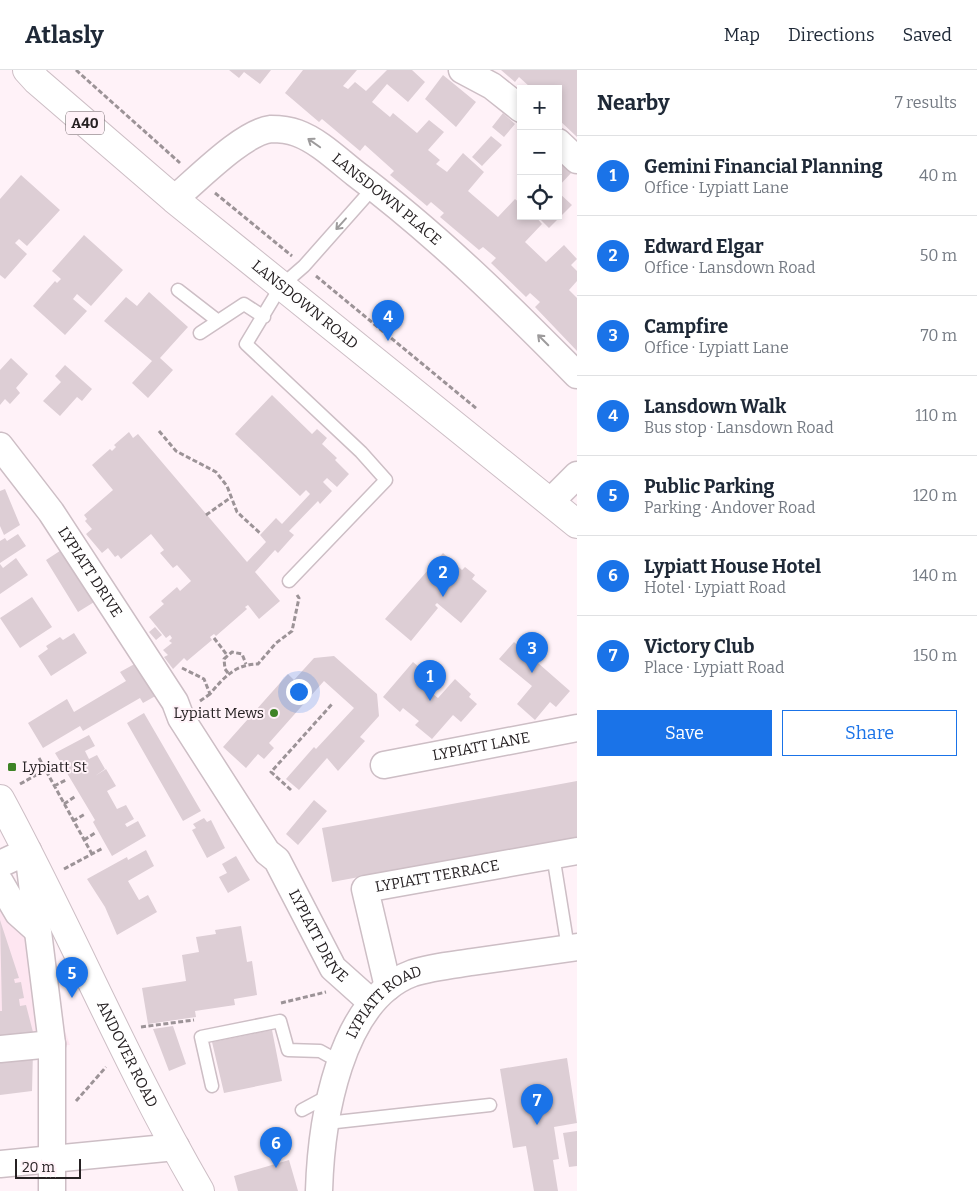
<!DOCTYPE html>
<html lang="en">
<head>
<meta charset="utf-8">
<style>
  body { margin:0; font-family:Bitter,serif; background:#f2f2f3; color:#1f2937 }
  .controls { position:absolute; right:15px; top:15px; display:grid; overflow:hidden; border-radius:0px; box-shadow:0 2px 8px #0003 }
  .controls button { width:45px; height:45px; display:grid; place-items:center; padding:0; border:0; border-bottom:1px solid #e0e1e3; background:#fff; color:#1f2937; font:25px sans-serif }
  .scale { position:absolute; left:15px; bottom:12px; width:66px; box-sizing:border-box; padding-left:5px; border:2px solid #262123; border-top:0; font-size:14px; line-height:18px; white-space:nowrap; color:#262123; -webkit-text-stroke:4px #fff2f8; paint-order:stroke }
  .you { position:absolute; left:298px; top:621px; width:18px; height:18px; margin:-12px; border:4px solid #fff; border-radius:50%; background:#1a73e8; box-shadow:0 0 0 8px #1a73e833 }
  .badge { display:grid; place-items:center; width:32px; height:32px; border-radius:50%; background:#1a73e8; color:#fff; font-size:16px; font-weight:700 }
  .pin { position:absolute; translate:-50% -41px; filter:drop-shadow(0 1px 2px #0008) }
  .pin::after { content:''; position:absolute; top:26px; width:18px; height:15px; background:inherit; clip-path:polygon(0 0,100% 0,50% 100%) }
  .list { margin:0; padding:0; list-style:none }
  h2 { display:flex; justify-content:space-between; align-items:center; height:65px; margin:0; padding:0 20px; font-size:21px }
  h2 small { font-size:16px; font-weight:400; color:#747a83 }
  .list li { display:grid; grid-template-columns:32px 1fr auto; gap:15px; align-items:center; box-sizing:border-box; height:80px; padding:0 20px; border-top:1px solid #e0e1e3 }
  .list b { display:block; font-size:19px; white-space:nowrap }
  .list p { margin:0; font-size:16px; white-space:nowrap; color:#747a83 }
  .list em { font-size:16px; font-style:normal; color:#747a83 }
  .actions { display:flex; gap:10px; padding:15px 20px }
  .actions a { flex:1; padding:11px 0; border:1px solid #1a73e8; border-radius:0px; text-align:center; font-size:18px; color:#1a73e8 }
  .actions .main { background:#1a73e8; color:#fff }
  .icon { flex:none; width:28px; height:28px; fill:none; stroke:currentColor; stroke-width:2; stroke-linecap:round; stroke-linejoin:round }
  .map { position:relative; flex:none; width:577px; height:1121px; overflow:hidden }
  header { display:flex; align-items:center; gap:30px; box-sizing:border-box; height:70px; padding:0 25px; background:#fff; border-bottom:1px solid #e0e1e3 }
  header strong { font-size:24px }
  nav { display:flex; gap:28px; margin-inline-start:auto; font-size:18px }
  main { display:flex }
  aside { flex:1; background:#fff }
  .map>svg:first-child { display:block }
  .built { fill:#fee6f1 }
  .building { fill:#ddced5 }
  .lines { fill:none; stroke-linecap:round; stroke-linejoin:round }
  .service-casing { stroke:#cdbec5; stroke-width:15 }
  .minor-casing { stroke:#cdbec5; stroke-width:29 }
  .trunk-casing { stroke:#cdbec5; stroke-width:30 }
  .path { stroke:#9c9397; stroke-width:3; stroke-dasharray:5 2.5; stroke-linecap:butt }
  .service { stroke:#fff; stroke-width:12 }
  .minor { stroke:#fff; stroke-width:26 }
  .trunk { stroke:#fff; stroke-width:28 }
  .oneway { stroke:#9d9b9c }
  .poi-dot { fill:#3e8326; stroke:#fff2f8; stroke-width:2 }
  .labels { text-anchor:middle; stroke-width:4; stroke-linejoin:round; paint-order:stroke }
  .shield { fill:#fff2f8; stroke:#676063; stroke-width:1 }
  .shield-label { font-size:14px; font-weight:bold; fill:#262123 }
  .street-label { font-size:15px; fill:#262123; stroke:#fff2f8 }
  .poi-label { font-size:15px; fill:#262123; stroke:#fff2f8; text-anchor:end }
</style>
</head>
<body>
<header>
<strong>Atlasly</strong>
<nav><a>Map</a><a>Directions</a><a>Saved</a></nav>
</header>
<main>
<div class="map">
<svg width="577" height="1121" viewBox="0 0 577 1121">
  <rect width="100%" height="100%" fill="#fff2f8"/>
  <path class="built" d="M0,785L70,975L0,978Z"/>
  <path class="building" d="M229,0H271L260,14L244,2L239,8Z
    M303,0H357L343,16L348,19L355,12L366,21L387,0H412L425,12L408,32L387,14L372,32L390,47L393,43L417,63L429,50L444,62L428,80L440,90L436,94L447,102L463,83L484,102L468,121L498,147L515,129L521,134V146H535L542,154L525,172L546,192L564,175L577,189L571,195L577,201V211L569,220L577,228V281L535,237L540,232L530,223L526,227L491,193L496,188L483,177L479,180L440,147L444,143L431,132L427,136L390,105L394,101L365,75L360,81L322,49L319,52L285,23Z
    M501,0H577V67L558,49V19H528L530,17L519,7L515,12Z
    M443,5L476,32L456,57L425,29Z
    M503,43L515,54L504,67L492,57Z
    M491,66L502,75L482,96L472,87Z
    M558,88L573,101L558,117Z
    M21,105L60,140L27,176L19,169L15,173L27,184L5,209L0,205V129Z
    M558,122L572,135L549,158L537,146H558Z
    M84,165L123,200L91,236L77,224L73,229L87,241L65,265L33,236L55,211L57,213L61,209L52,201Z
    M149,222L188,257L160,288L173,300L148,328L132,313L152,291L104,251L126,227L137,236Z
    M11,288L28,304L16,318L20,323L10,334L5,329L0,335V300Z
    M65,295L92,319L82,331L77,327L60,346L43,331L61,312L55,306Z
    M272,325L312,364L317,359L327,368L322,374L337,388L335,390L349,404L337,417L327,408L323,412L332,421L320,434L318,431L289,461L294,465L278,483L275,480L255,502L280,531L259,549L248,535L245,537L247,539L216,566L214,564L210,567L212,570L187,591L184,588L173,599L164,587L168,585L163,580L172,573L169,571L172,568L170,565L166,568L149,547L164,534L161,531L177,517L180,521L191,511L177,495L173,498L160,483L164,480L151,464L121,489L118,485L115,487L108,478L102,483L86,464L92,459L85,451L87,449L84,445L113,420L92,395L110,379L112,381L116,377L114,375L129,362L133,368L138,364L247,492L266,472L260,465L276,448L282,454L310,424L306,420L300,426L235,364Z
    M5,419L20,455L4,465L0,456V421Z
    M18,464L26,476L0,493V471L5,468L7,471Z
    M66,477L99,529L78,542L46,490Z
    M443,483L462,500L465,497L475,505L472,509L487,521L461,553L437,533L435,535L438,538L411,571L385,549Z
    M16,488L28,505L0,524V494L3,498Z
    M32,527L52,557L20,578L0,548Z
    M155,557L162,565L156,570L149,562Z
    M74,563L87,583L51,606L38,586L48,579L46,576L60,567L63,570Z
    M514,572L570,621L556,637L550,632L535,650L517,634L532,616L499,589Z
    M334,586L377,624L379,646L360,667L365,671L338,701L327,688L299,720L286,709L314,677L316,679L354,638L324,611L269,673L274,678L264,689L258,684L246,698L223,677L288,604L294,610L314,588Z
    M140,591L159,624L143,633L140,628L83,661L80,656L43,678L28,653L67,629L74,642L126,611L120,602Z
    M413,592L431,607L423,616L438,628L455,609L471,624L469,627L477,634L461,652L453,645L432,669L415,655L419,651L403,638L400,642L383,627Z
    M144,643L201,741L183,751L127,653Z
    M89,665L95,676L85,681L89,689L97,685L105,699L95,706L106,699L116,716L107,721L117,739L126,735L134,749L125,754L127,757L138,751L146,766L112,786L93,752L95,750L55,683Z
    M577,711V767L332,812L322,758Z
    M314,730L327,741L298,775L286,764Z
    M204,748L207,752L211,750L225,778L207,788L192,760L196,758L193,754Z
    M146,780L154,796L128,811L139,830L148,825L157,842L117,865L105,837L87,809L127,787L128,790Z
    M236,786L250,810L228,823L219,807L227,803L222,794Z
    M0,850L19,908L14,909L15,913L21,912L24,928L19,929L20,936L26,935L34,966L0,971V941H2Z
    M241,856L247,892L252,891L257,925L234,929L235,935L195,941L196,947L148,954L142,918L186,911L182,885L199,882L196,867L216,864L215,860Z
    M173,956L186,994L169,1001L153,959Z
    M272,960L282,1011L224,1023L212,972Z
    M33,981L32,1021L0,1025V984Z
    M567,988L577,1053L554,1057L559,1089L553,1090L558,1121H534L526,1076L513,1078L500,999Z
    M577,1061V1096L569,1097L563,1063Z
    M289,1090L298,1121H238L234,1106Z"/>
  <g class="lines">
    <g class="service-casing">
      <path id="service" d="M178,220L218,251
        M200,263L244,234L264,247
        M289,511L386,410L361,382L246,274L281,216L304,196L374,117
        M553,785L568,878
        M212,1016L201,967L280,951L288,980L320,981L340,992
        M302,1040L330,1025
        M327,1053L490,1035"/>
    </g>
    <g class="minor-casing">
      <g id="minor">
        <path d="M462,0L492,16L521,39"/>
        <path d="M558,72L577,90"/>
        <path id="s1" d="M174,129C197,110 243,62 271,59C280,59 289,60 297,63C319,71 338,90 356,104C436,164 507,234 577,305"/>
        <path id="s2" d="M0,376L51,442L175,632L181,648L267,782L277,790L333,898L371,932"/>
        <path d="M550,432L577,405"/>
        <path id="s3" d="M384,695L577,658"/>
        <path d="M0,794L28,781L52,974V1121"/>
        <path d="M0,812L18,843L37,860"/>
        <path id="s4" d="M388,917L365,819L577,781"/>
        <path d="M0,979L52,974"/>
        <path d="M0,1094L176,1077"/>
        <path id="s5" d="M319,1121C321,1052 339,930 413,903C431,897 452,895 472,892C507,887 542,882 577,877"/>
      </g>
    </g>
    <g class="trunk-casing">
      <g id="trunk">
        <path id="s6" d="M27,0L37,11L174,129L577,454"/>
        <path id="s7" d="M0,729C70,858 126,994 200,1121"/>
      </g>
    </g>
    <path class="path" d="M76,0L180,93
      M215,123L292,186
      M316,206L477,339
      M159,361L176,381L216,402L227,416L237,442L261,464
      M206,445L230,428
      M214,568L227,585
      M182,598L204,609L210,624C224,607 236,594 258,594L276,573L292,561L299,528L297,525
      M228,603L225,599L224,589L232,582L242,584L246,594
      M200,631L210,624
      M39,688L92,784
      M20,714L56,694
      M54,716L66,710
      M291,720L271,702L333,633
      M64,734L76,726
      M73,751L85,744
      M84,770L95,763
      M64,799L103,778
      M281,933L326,922
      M141,957L194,950
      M76,1031L106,997"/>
    <use href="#service" class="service"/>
    <use href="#minor" class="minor"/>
    <use href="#trunk" class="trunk"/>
  </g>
  <defs><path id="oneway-shaft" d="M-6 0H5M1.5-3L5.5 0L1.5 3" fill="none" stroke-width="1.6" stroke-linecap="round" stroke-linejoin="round" transform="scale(1.25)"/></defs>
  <g class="oneway">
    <use href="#oneway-shaft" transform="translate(314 73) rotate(-145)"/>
    <use href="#oneway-shaft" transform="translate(341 154) rotate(132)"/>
    <use href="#oneway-shaft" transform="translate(543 270) rotate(-135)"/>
  </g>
  <g class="poi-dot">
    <circle cx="274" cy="643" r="5"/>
    <rect x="7" y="692" width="10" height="10" rx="2.5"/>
  </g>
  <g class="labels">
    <rect class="shield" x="66" y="41.5" width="38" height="23" rx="4"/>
    <g class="shield-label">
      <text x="85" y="58">A40</text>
    </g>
    <g class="street-label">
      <text dy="5" stroke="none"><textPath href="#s1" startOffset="259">LANSDOWN PLACE</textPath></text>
      <text dy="5" stroke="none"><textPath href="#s6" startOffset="364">LANSDOWN ROAD</textPath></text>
      <text dy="5" stroke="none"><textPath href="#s2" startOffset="155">LYPIATT DRIVE</textPath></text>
      <text dy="5" stroke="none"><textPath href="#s3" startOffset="99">LYPIATT LANE</textPath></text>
      <text dy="5" stroke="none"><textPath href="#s4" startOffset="174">LYPIATT TERRACE</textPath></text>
      <text dy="5" stroke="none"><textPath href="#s2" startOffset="586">LYPIATT DRIVE</textPath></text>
      <text dy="5" stroke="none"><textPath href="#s5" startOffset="208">LYPIATT ROAD</textPath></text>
      <text dy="5" stroke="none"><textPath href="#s7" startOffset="285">ANDOVER ROAD</textPath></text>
    </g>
    <g class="poi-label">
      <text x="264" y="648">Lypiatt Mews</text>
      <text x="22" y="702" text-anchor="start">Lypiatt St</text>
    </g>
  </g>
</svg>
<div class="controls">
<button>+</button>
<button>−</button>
<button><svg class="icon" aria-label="locate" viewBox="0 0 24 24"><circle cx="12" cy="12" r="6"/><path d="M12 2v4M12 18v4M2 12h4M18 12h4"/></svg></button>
</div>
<div class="scale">20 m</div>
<div class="you"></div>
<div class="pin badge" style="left:430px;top:631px">1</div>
<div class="pin badge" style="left:443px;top:527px">2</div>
<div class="pin badge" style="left:532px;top:603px">3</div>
<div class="pin badge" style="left:388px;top:271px">4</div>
<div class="pin badge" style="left:72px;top:928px">5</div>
<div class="pin badge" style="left:276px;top:1098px">6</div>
<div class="pin badge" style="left:537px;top:1055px">7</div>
</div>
<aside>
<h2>Nearby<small>7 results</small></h2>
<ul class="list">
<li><span class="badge">1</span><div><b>Gemini Financial Planning</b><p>Office · Lypiatt Lane</p></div><em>40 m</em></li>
<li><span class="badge">2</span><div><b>Edward Elgar</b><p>Office · Lansdown Road</p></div><em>50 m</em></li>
<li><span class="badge">3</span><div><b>Campfire</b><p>Office · Lypiatt Lane</p></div><em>70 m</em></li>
<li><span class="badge">4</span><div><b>Lansdown Walk</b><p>Bus stop · Lansdown Road</p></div><em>110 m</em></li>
<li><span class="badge">5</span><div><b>Public Parking</b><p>Parking · Andover Road</p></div><em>120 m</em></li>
<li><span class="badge">6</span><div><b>Lypiatt House Hotel</b><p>Hotel · Lypiatt Road</p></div><em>140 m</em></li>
<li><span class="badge">7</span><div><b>Victory Club</b><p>Place · Lypiatt Road</p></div><em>150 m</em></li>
</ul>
<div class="actions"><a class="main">Save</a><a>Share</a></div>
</aside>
</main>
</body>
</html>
